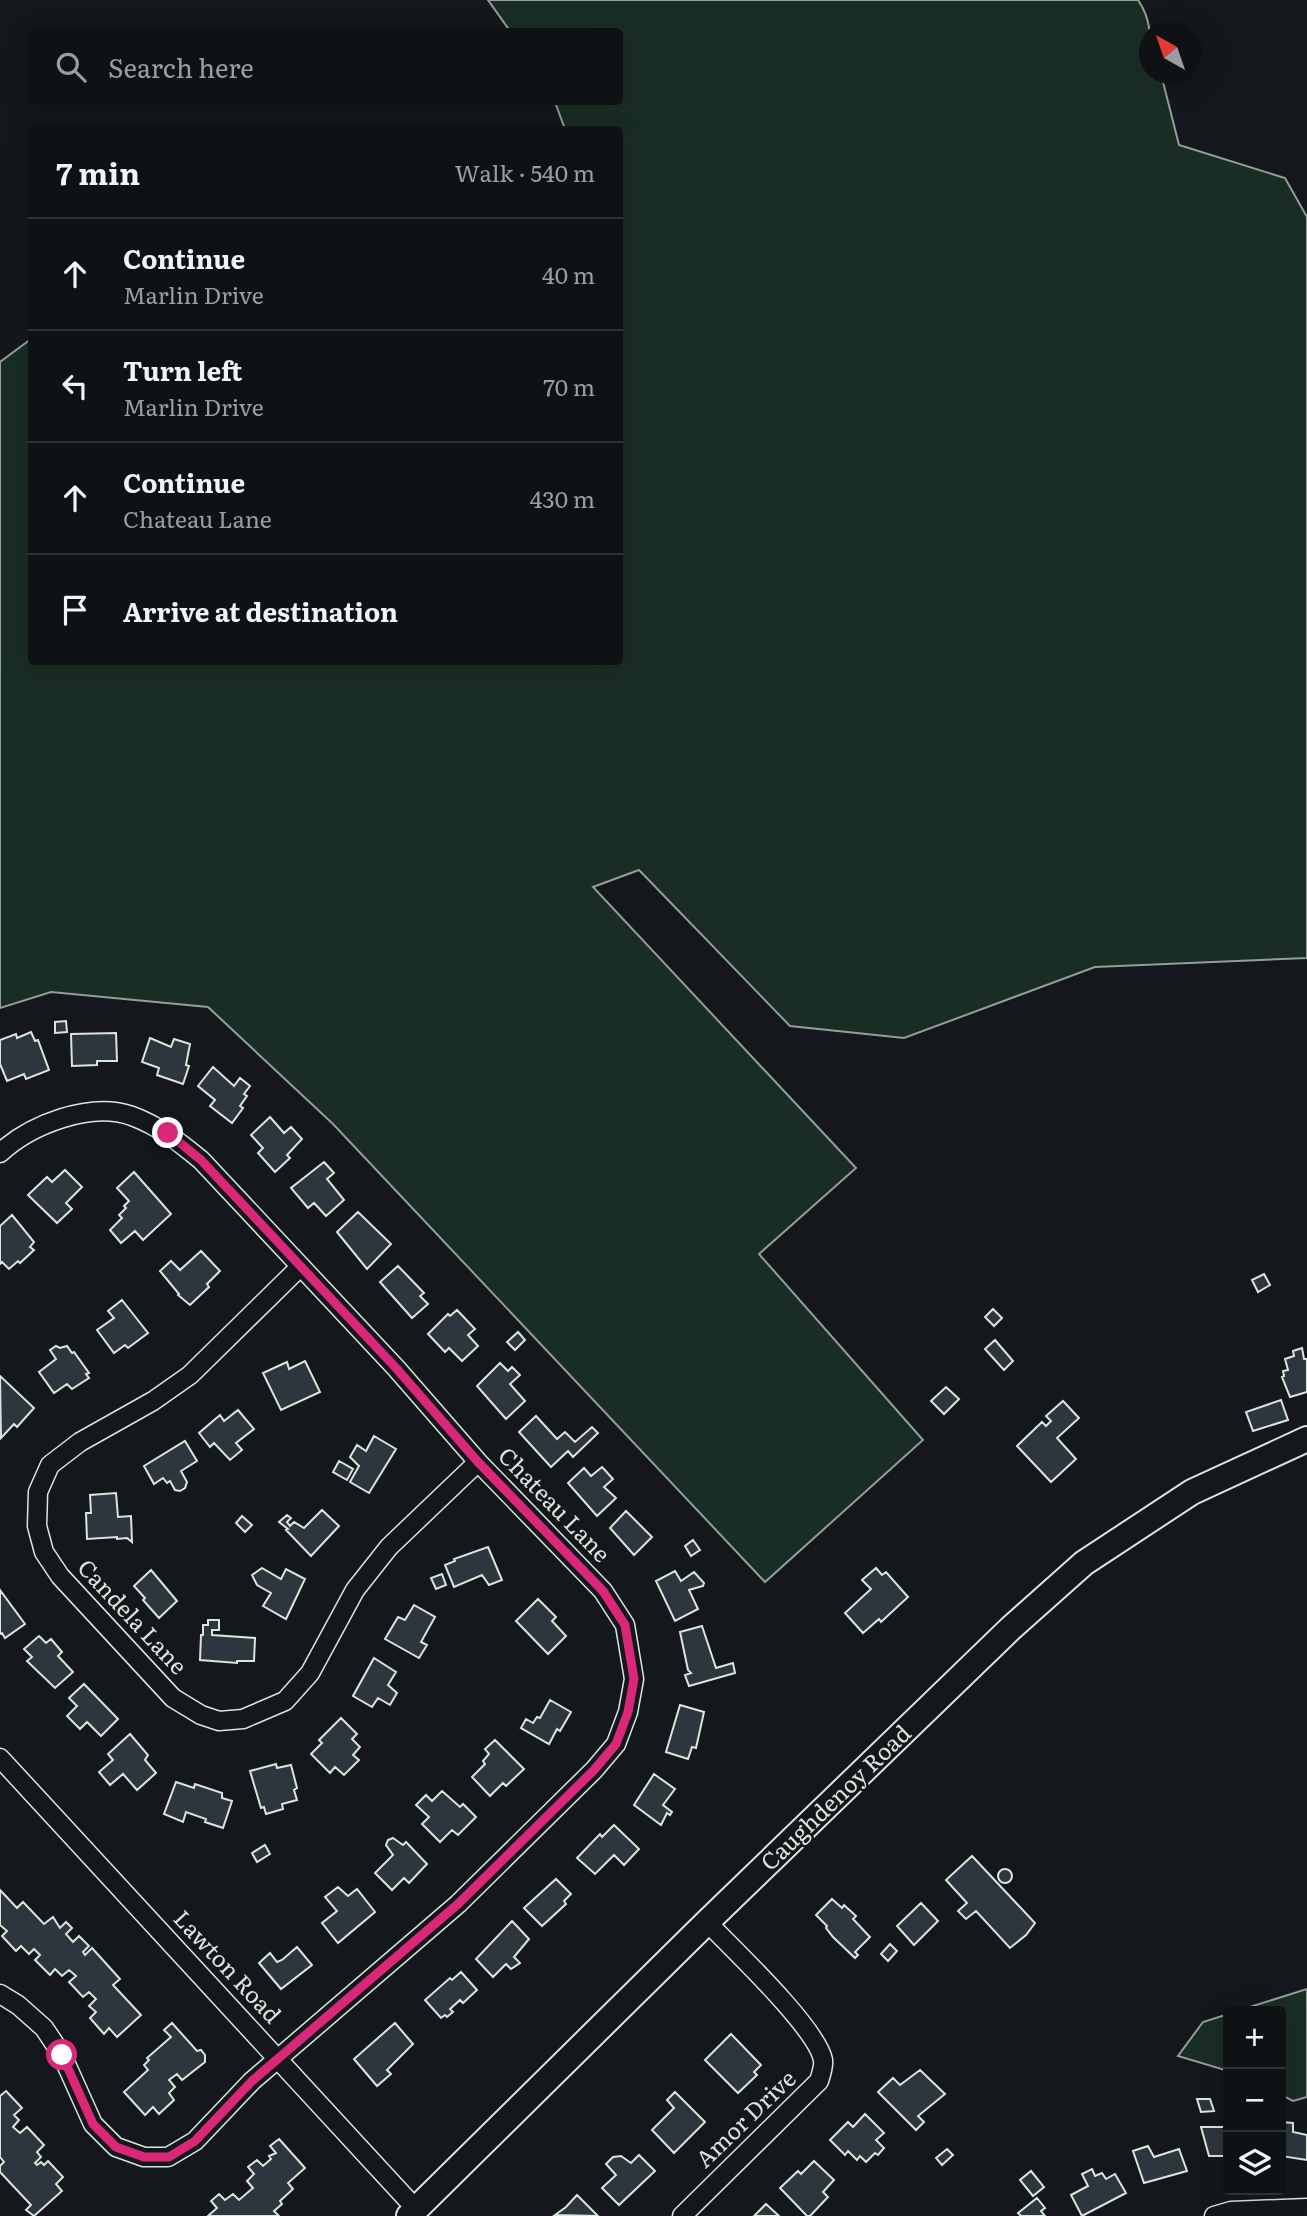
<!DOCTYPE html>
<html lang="en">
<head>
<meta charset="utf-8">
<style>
  body { margin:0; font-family:Literata,serif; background:#1d2022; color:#f1f3f6 }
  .controls { position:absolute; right:21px; bottom:21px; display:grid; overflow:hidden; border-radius:7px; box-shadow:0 7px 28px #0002 }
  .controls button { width:63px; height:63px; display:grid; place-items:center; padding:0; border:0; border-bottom:2px solid #2f3234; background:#0f1215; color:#f1f3f6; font:35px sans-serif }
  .compass { position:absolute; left:1139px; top:21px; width:63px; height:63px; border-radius:50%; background:#0f1215; box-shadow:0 7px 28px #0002; rotate:320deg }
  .stop { position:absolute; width:21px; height:21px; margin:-16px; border:5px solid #db2777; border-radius:50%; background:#fff }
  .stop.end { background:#db2777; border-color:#fff; box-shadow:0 2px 7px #0008 }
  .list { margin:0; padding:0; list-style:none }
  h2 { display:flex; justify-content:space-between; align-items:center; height:91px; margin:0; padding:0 28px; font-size:30px }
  h2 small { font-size:23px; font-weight:400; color:#9b9ea0 }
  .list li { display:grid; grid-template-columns:46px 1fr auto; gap:21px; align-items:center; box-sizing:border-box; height:112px; padding:0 28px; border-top:2px solid #2f3234 }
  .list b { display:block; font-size:26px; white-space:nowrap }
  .list p { margin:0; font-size:23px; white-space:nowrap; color:#9b9ea0 }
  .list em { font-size:23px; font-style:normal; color:#9b9ea0 }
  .icon { flex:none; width:38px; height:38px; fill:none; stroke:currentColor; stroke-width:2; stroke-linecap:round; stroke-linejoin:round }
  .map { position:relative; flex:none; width:1307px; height:2216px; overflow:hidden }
  .search { position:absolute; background:#0f1215; box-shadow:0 7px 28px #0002; left:28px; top:28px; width:595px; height:77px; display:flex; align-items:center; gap:18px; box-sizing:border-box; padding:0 24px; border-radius:7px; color:#9b9ea0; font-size:26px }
  .panel { position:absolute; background:#0f1215; box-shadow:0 7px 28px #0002; left:28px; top:126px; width:595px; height:539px; border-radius:7px }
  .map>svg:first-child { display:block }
  .green { fill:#1a2d24; stroke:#939e99; stroke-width:2 }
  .building { fill:#2c363c; stroke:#d8e6dc; stroke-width:2 }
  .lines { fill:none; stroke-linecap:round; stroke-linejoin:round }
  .street-casing { stroke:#d8e6dc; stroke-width:21 }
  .secondary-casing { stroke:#d8e6dc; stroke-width:28 }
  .street { stroke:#14181c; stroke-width:18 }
  .secondary { stroke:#14181c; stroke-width:24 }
  .route { stroke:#db2777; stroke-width:9 }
  .labels { text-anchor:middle; stroke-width:5; stroke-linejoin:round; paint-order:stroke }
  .street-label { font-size:23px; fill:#d8e6dc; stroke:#14181c }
</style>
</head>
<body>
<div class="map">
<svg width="1307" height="2216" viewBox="0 0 1307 2216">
  <rect width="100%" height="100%" fill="#14181c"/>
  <path class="green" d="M488,0H1138C1154,23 1150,46 1150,74H1161L1179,145L1285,178L1307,217V958L1095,967L904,1038L790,1026L639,870L593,887L856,1168L759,1254L923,1440L765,1582L333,1124L208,1007L51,992L0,1008V362L31,339L32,662H620V130L565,129L555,102H620V32L510,31Z
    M1307,1989V2097L1293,2101L1281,2095V2011H1237Z
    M1228,2014V2071L1178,2056L1203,2022Z"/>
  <path class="building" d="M66,1021L67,1032L55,1033V1022Z
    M31,1032L35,1041L38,1040L49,1070L26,1079L24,1074L7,1081L0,1064V1040L16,1034L17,1038Z
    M116,1033L117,1061H97V1065L72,1066L71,1034Z
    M150,1038L171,1047L174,1039L190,1044L186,1065L189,1066L183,1084L157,1075L159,1068L142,1062Z
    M213,1067L234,1086L240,1078L250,1086L244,1094L247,1096L240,1106L243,1108L232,1123L210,1106L215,1100L198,1086Z
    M270,1117L284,1133L291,1127L302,1139L287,1155L290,1158L275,1172L258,1153L263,1148L251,1135Z
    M324,1162L334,1173L327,1179L344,1200L326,1216L314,1203L308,1208L291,1188Z
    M65,1170L82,1187L66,1203L72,1209L57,1223L28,1195L47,1177L52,1182Z
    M134,1172L171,1214L143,1240L135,1231L121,1243L110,1230L122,1218L119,1215L126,1208L124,1206L129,1201L117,1188Z
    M358,1212L391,1244L367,1269L337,1232Z
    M12,1215L34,1242L30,1247L34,1250L20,1263L18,1261L9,1269L2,1262L0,1264V1226Z
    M201,1251L220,1271L207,1284L209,1287L190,1305L178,1295L179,1294L160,1271L171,1261L180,1270Z
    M398,1266L424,1293L420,1296L428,1304L412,1318L380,1282Z
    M1264,1274L1270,1285L1258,1292L1252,1280Z
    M122,1300L148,1333L128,1348L125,1345L114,1353L97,1330L114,1318L108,1311Z
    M993,1309L1002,1318L994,1326L985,1317Z
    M457,1310L475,1329L468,1335L478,1346L462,1361L449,1348L445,1352L428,1334L448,1314L450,1316Z
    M518,1332L525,1340L515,1350L507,1342Z
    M995,1340L1013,1361L1004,1370L985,1349Z
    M56,1346L60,1348L67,1346L72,1353L74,1352L89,1373L86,1374L89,1378L72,1389L67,1384L54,1393L39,1372L56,1359L50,1350Z
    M1302,1348L1304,1359H1307V1392L1290,1397L1282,1377L1284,1376L1283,1371L1288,1370L1285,1359L1294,1356L1293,1351Z
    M305,1361L320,1392L281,1410L263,1373L287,1362L289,1369Z
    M500,1363L508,1371L512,1367L520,1375L510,1384L525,1401L506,1419L477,1386Z
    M0,1376L34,1408L17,1427L14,1424L1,1438Z
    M946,1387L959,1399L944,1414L931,1401Z
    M1281,1400L1288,1420L1253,1431L1246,1412Z
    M1063,1401L1079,1418L1057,1438L1076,1459L1051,1482L1017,1446L1042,1422L1046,1426L1051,1421L1046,1416Z
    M238,1410L254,1429L236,1443L242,1450L230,1460L214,1443L210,1447L199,1433L220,1415L224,1421Z
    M536,1416L557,1439L565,1432L575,1442L592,1427L598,1433L573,1457L568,1451L551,1467L519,1432Z
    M374,1436L396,1449L369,1493L350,1482L359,1466L350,1457L357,1445L366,1451Z
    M185,1441L197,1461L181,1471L187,1482L185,1488L180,1491L175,1490L170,1481L167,1483L163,1478L154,1484L144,1466Z
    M339,1461L353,1469L347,1480L333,1472Z
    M602,1467L613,1479L604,1487L616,1498L597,1516L568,1483L584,1468L591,1476Z
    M116,1493L118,1517L131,1516L132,1542L127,1538L117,1539V1537L87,1539L86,1513H91L90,1495Z
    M322,1510L339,1526L311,1556L286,1530L288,1529L279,1522L287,1515L291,1518L287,1522L290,1526L294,1522L304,1528Z
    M626,1511L652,1537L634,1555L610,1528Z
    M242,1516L252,1525L245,1532L236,1523Z
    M693,1540L700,1550L691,1556L685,1546Z
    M488,1547L502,1580L489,1585L482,1575L454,1587L445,1565L455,1561L454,1559Z
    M262,1568L281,1579L286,1569L305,1579L286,1619L263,1606L271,1593L257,1585L252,1575Z
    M876,1568L882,1575L886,1572L908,1597L881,1622L879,1619L863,1633L845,1613L871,1589L862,1580Z
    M151,1570L177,1601L159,1618L143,1600L145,1598L134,1586Z
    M675,1571L681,1581L694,1572L704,1583L703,1586L689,1590L698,1609L675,1621L656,1581Z
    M442,1574L446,1585L436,1589L431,1578Z
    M0,1590L25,1624L5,1638L2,1633L0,1634Z
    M538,1599L556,1617L552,1621L566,1636L548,1654L516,1621Z
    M414,1605L435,1617L421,1642L427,1645L419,1658L385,1639L398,1617L405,1620Z
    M208,1620H219V1630H212V1635L255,1638L254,1661H237V1663L200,1660L201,1635H203V1625H208Z
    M702,1626L716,1668L733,1663L735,1673L689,1686L685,1675L691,1673L688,1670L680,1632Z
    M39,1636L46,1643L51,1639L62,1652L58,1656L73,1672L55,1688L27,1661L32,1657L24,1649Z
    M374,1658L396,1672L388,1685L397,1693L390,1705L378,1698L372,1707L353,1696Z
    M84,1684L118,1719L101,1736L87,1722L80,1729L67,1716L77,1706L69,1698Z
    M550,1700L571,1712L560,1731L557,1729L549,1744L521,1728L526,1719L533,1723L537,1717L540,1718Z
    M680,1705L704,1712L696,1748L692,1747L688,1759L666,1752Z
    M341,1718L357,1734L352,1739L360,1747L353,1755L359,1760L344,1775L335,1767L330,1773L311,1754L322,1743L319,1740Z
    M130,1734L148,1755L145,1760L156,1773L137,1790L123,1774L110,1785L99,1772L113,1760L108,1754Z
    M495,1740L524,1769L506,1786L503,1783L490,1796L472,1777L485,1764L483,1761L489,1754L485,1749Z
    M276,1764L277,1768L291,1765L297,1788L294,1790L297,1800L282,1804L283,1809L266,1814L264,1807L261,1808L250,1771Z
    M654,1774L675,1789L663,1805L672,1812L670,1815L667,1813L661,1825L634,1805Z
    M176,1782L194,1788L195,1784L222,1793V1798L232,1801L223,1828L205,1822L206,1819L186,1812L183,1822L164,1814Z
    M442,1791L460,1807L463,1804L476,1817L458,1835L452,1830L440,1842L422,1824L429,1817L416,1805L426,1795L432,1801Z
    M614,1825L639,1849L624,1865L614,1855L595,1874L577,1858L600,1834L602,1837Z
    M393,1838L403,1845L406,1842L427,1864L409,1883L404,1878L392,1890L375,1873L393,1855L386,1845L388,1840Z
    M265,1845L270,1854L257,1862L252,1853Z
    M972,1856L1035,1923L1026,1935L1010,1948L976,1911L966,1919L958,1911L967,1903L946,1880Z
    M998 1876a7 7 0 1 1 14 0a7 7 0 1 1-14 0Z
    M556,1879L571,1894L564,1901L566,1904L542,1926L524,1908Z
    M338,1887L348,1896L357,1889L375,1912L338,1943L322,1923L337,1911L325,1897Z
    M0,1890L17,1908L23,1902L44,1924L53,1917L60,1928L66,1922L72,1928L66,1934L73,1942L79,1936L89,1946L83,1952L85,1955L92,1948L120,1979L113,1985L141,2015L117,2037L109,2028L104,2034L90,2018L96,2012L89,2006L96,1999L89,1992L83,1997L69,1982L76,1976L69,1970L62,1976L55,1969L50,1975L35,1960L40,1955L34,1949L29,1954L21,1946L16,1951L2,1936L7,1931L0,1925Z
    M832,1899L842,1908L844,1905L856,1916L853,1919L870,1937L855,1952L858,1955L855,1958L833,1937L826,1928L827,1926L816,1915Z
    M921,1903L938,1921L914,1945L897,1926Z
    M512,1921L529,1939L514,1957L520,1963L511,1969L506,1964L493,1977L476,1959Z
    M890,1944L897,1951L888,1961L881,1954Z
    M297,1947L312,1965L281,1989L259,1963L270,1953L277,1962L282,1960Z
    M461,1972L477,1990L463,2003L460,2000L450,2009L453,2012L447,2017L445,2015L441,2018L425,2000L450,1978L452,1980Z
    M172,2023L197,2051L201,2050L205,2055V2062L182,2080L177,2074L169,2080L175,2087L169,2093L174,2100L159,2114L153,2107L145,2115L124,2092L148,2070L144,2065L149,2060L147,2058L171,2037L164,2030Z
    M395,2023L413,2044L387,2070L391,2074L377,2086L354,2059Z
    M731,2034L761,2065L754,2072L757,2075L738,2093L705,2060Z
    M920,2070L945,2094L918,2116L924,2122L916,2130L878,2092L893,2078L900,2085Z
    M6,2091L22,2108L14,2115L19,2120L13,2127L20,2133L27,2127L44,2145L37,2152L41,2157L35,2163L37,2165L41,2162L44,2165L48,2161L63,2177L56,2184L62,2191L34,2216L26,2210L31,2205L0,2172V2166L4,2162L0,2157V2096Z
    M675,2092L705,2122L674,2153L652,2130L674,2108L667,2100Z
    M1197,2099H1210L1214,2111L1201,2112Z
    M865,2114L884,2133L876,2140L884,2148L878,2155L875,2153L866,2162L860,2156L857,2160L848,2151L845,2155L830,2140L848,2122L853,2127Z
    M1281,2122L1293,2123V2132L1307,2135V2160L1281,2156Z
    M1201,2127H1228V2159L1227,2156H1209Z
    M279,2139L305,2168L288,2183L293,2189L280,2201L282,2204L274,2211L279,2216H208L217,2208L211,2201L219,2194L225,2200L233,2194L239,2200L253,2188L247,2181L254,2174L248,2167L257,2160L263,2166L271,2159L269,2156L276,2153L270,2146Z
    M1148,2146L1154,2157L1179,2149L1187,2171L1144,2183L1133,2151Z
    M947,2149L953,2155L942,2165L936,2158Z
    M639,2155L655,2171L619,2205L602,2188L616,2175L606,2164L613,2157L621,2156L631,2163Z
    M814,2161L834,2180L823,2192L828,2197L810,2216H807L780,2188L798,2171L801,2174Z
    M1092,2169L1095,2176L1102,2173L1106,2179L1115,2174L1126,2193L1082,2216L1071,2195L1088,2186L1082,2174Z
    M1031,2171L1044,2187L1033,2196L1020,2180Z
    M577,2195L598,2216L555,2215L566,2207Z
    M1037,2198L1045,2208L1041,2211L1045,2216H1021L1018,2213Z
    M766,2204L779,2216H754Z"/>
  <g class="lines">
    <g class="street-casing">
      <path id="street" d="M0,1153C30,1125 90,1101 132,1116C159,1126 179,1142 201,1160L396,1368L478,1462L603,1591L625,1625L634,1679L628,1712L616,1744L594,1770L458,1904L252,2081L195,2141L168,2157H144L116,2147L93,2124L62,2055L44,2028L18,2005L0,1994
        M300,1267L190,1375L153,1401L80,1442L50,1465L38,1492L37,1526L44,1552L60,1576L173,1698L201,1715L219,1721L243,1719L285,1701L310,1673L355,1590L389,1547L478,1462
        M0,1758L416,2209
        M682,2216L819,2081C821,2075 824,2066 823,2060C817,2028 732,1948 707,1922
        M1214,2216L1231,2211L1307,2208"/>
    </g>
    <g class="secondary-casing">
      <path id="secondary" d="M409,2216L707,1922L1011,1628L1084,1563L1192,1492L1307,1439"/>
    </g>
    <use href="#street" class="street"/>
    <use href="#secondary" class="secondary"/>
  </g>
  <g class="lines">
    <path class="route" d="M62,2055L93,2124L116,2147L144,2157H169L195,2141L252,2081L458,1904L594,1770L616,1744L628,1712L634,1679L625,1625L603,1591L478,1462L396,1368L201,1160L168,1133"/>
  </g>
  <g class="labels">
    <g class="street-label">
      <text transform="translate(554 1505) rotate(46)" y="8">Chateau Lane</text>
      <text transform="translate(132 1617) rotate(47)" y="8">Candela Lane</text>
      <text transform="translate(836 1798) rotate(-44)" y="8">Caughdenoy Road</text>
      <text transform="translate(227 1967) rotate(47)" y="8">Lawton Road</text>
      <text transform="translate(746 2119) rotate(-44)" y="8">Amor Drive</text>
    </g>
  </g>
</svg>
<div class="controls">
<button>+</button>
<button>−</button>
<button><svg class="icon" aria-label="layers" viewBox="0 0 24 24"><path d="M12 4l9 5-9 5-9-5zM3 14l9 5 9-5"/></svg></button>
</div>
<svg class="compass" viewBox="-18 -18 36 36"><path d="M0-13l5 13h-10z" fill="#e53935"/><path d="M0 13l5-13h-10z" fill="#9b9ea0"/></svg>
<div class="stop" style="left:62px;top:2055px"></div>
<div class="stop end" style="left:168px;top:1133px"></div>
<div class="search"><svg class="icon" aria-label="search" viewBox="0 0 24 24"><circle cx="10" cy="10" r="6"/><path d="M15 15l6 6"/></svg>Search here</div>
<section class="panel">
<h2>7 min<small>Walk · 540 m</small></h2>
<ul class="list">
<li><svg class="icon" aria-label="ahead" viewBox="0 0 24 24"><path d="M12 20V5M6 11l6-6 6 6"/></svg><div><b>Continue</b><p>Marlin Drive</p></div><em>40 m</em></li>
<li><svg class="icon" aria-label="left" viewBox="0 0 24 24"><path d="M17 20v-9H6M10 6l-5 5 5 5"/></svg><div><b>Turn left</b><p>Marlin Drive</p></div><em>70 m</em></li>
<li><svg class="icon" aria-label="ahead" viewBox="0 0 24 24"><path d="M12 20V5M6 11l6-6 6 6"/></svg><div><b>Continue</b><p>Chateau Lane</p></div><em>430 m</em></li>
<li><svg class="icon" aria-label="arrive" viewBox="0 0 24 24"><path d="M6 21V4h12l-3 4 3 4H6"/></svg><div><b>Arrive at destination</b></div></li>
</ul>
</section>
</div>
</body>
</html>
